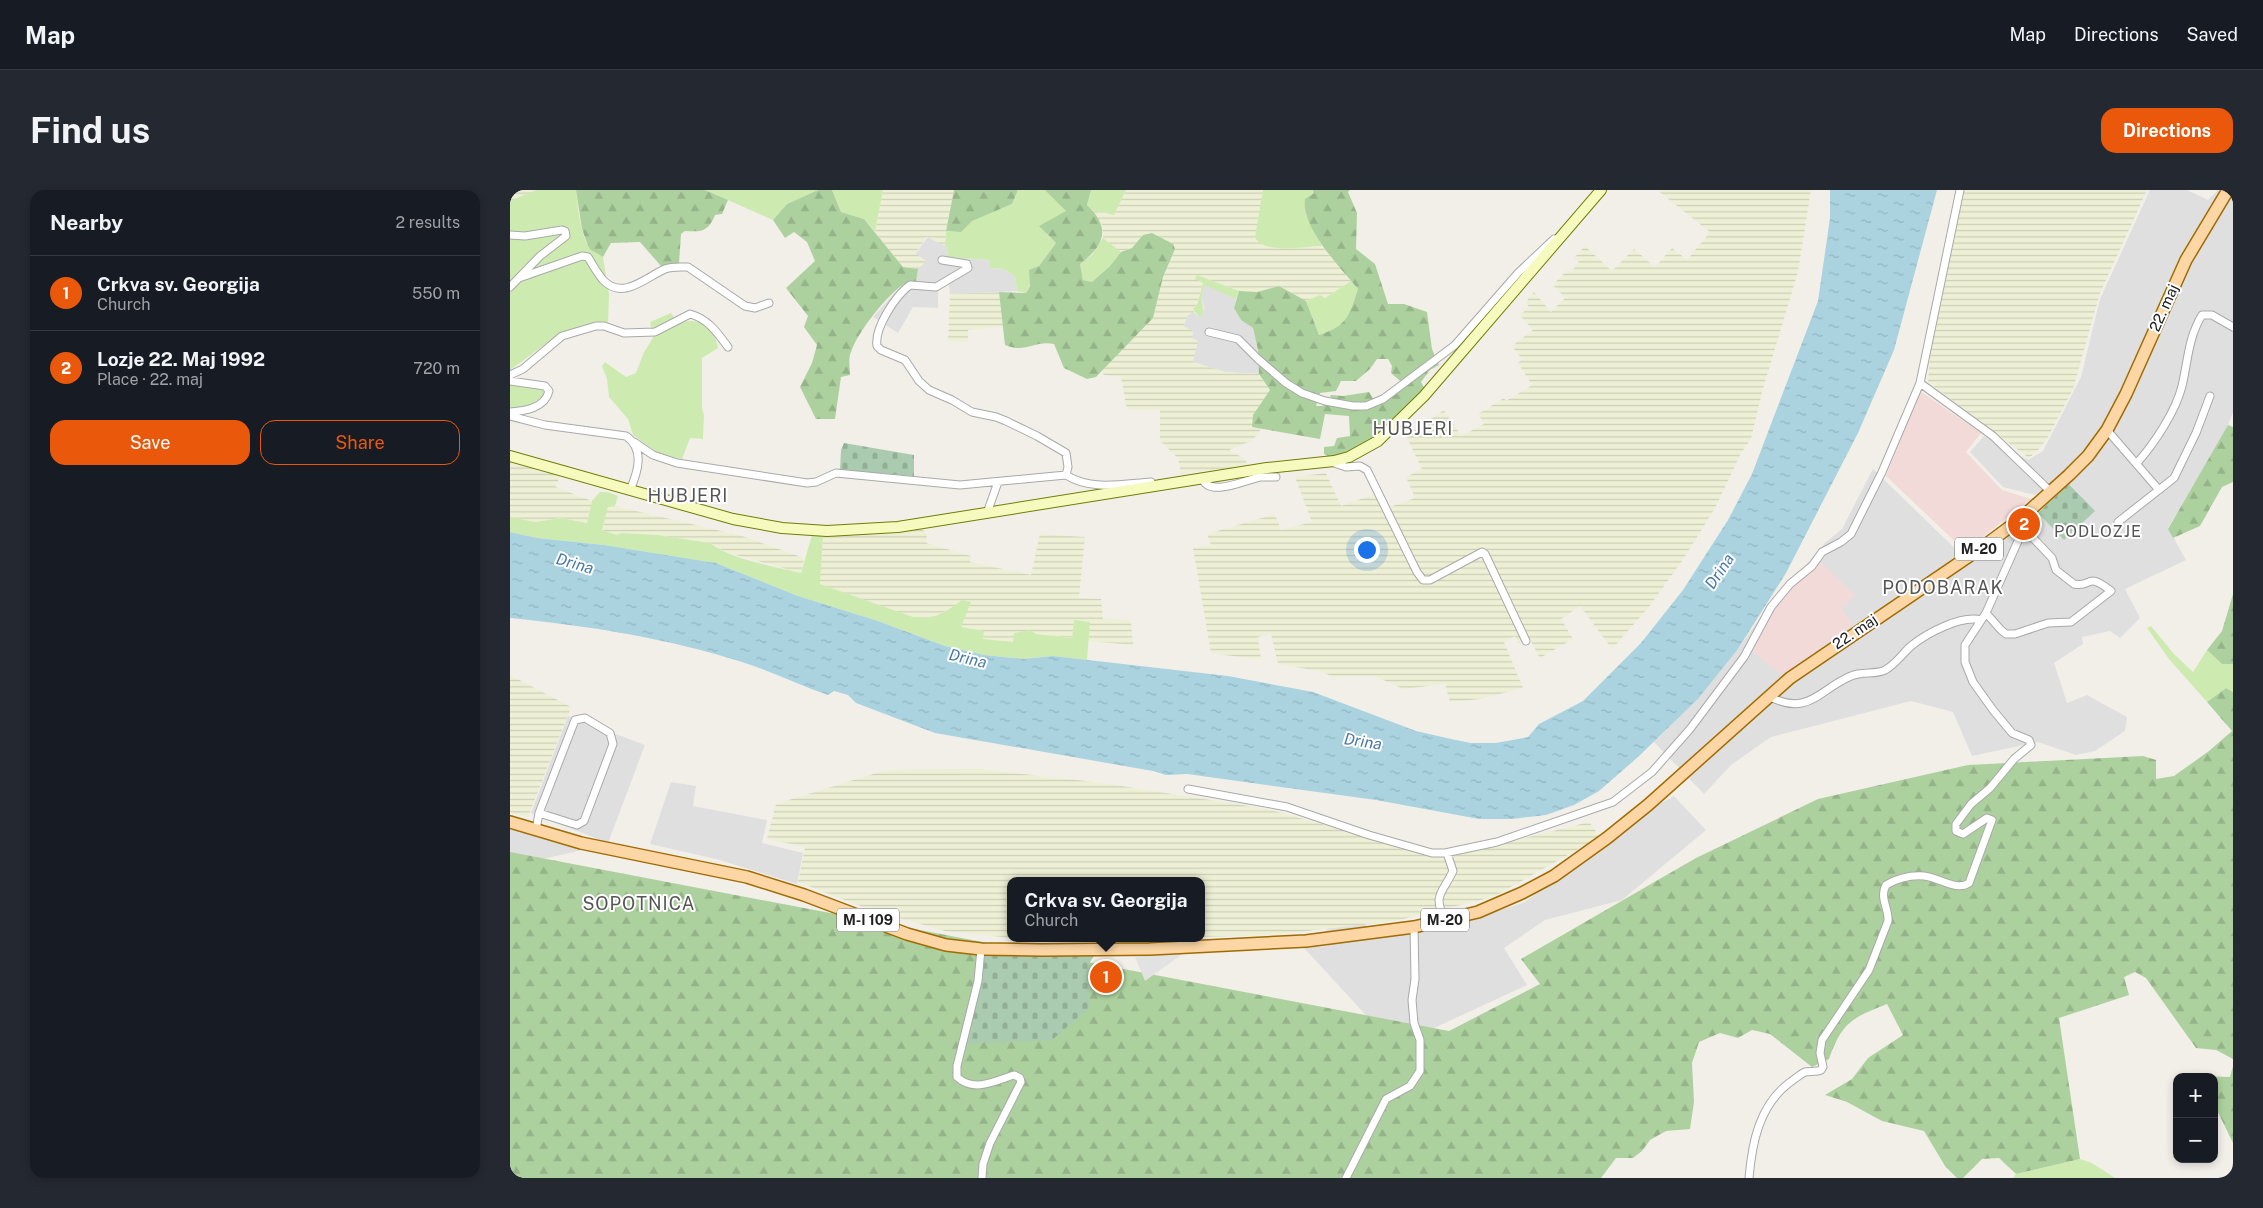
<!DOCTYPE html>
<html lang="en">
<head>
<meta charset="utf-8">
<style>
  body { margin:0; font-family:"Public Sans",sans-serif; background:#242831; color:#f1f3f6 }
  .controls { position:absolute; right:15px; bottom:15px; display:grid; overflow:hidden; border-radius:10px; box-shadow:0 2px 8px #0003 }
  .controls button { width:45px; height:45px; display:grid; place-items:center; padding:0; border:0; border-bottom:1px solid #363941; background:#171b24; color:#f1f3f6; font:25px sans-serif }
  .you { position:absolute; left:856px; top:359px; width:18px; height:18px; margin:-12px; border:4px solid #fff; border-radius:50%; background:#1a73e8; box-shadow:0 0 0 8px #1a73e833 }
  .badge { display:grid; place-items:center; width:32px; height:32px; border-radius:50%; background:#ea580c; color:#fff; font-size:16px; font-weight:700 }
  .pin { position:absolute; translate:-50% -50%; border:2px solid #fff; box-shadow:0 1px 5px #0006 }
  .popup { position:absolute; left:497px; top:687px; width:198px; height:65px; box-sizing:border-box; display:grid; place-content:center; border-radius:10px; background:#171b24; filter:drop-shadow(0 1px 4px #0005); font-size:16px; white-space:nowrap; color:#9ea1a6 }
  .popup b { font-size:19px; color:#f1f3f6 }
  .popup::after { content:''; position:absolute; left:50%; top:100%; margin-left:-10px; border:10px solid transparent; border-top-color:#171b24 }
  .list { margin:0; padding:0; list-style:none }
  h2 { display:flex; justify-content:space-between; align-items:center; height:65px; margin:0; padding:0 20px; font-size:21px }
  h2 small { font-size:16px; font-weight:400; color:#9ea1a6 }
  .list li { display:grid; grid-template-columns:32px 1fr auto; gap:15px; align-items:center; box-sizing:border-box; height:75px; padding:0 20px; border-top:1px solid #363941 }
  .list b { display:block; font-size:19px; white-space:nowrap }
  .list p { margin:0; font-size:16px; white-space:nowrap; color:#9ea1a6 }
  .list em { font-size:16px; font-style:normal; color:#9ea1a6 }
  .actions { display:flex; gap:10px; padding:15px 20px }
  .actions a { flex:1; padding:11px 0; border:1px solid #ea580c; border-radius:15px; text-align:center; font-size:18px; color:#ea580c }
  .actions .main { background:#ea580c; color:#fff }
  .map { position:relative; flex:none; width:1723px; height:988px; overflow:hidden; border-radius:15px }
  header { display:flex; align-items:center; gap:30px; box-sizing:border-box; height:70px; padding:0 25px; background:#171b24; border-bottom:1px solid #363941 }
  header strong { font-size:24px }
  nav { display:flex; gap:28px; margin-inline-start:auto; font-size:18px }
  .intro { display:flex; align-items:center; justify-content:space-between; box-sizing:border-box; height:120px; padding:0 30px }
  h1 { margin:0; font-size:35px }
  .button { padding:12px 22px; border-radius:15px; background:#ea580c; color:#fff; font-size:18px; font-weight:700 }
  main { display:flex; gap:30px; padding:0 30px }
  aside { flex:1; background:#171b24; border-radius:15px; box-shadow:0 2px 8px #0003 }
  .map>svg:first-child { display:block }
  .residential { fill:#e0dfdf }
  .commercial { fill:#f2dad9 }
  .farmland { fill:url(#farmland-rules) }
  .grass { fill:#cdebb0 }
  .forest { fill:url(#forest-firs); fill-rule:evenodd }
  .cemetery { fill:url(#cemetery-stones) }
  .parking { fill:#e2e2e2 }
  .water { fill:url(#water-ripples) }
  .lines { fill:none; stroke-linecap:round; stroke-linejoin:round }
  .street-casing { stroke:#a9a9a9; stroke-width:9 }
  .secondary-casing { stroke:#707d05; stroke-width:12 }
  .primary-casing { stroke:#a06b00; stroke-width:14 }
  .street { stroke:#fff; stroke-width:7 }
  .secondary { stroke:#f7fabf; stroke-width:10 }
  .primary { stroke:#fcd6a4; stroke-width:11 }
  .labels { text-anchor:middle; stroke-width:4; stroke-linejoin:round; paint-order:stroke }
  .shield { fill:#fff; stroke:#646464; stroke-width:1 }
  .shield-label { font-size:14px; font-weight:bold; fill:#222 }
  .street-label { font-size:15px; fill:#222; stroke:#fff }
  .neighbourhood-label { font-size:16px; letter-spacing:1px; fill:#555; stroke:#fff }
  .water-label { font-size:16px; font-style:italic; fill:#4a7aab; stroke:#fff }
  .quarter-label { font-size:18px; letter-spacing:1px; fill:#555; stroke:#fff }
</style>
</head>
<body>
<header>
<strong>Map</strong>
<nav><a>Map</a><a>Directions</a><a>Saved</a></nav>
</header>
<div class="intro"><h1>Find us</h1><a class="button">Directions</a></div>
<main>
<aside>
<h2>Nearby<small>2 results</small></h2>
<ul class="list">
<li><span class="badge">1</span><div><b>Crkva sv. Georgija</b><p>Church</p></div><em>550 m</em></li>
<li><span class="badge">2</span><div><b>Lozje 22. Maj 1992</b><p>Place · 22. maj</p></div><em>720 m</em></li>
</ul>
<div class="actions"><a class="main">Save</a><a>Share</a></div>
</aside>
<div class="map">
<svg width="1723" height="988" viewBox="0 0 1723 988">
  <defs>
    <pattern id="farmland-rules" width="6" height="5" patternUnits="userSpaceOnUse" patternTransform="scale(1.25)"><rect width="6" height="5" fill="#eef0d5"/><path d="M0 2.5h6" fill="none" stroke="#ccceb7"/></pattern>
    <pattern id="forest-firs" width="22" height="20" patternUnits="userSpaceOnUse" patternTransform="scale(1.25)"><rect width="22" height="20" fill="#add19e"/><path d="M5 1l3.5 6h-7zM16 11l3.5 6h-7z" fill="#95b388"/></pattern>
    <pattern id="cemetery-stones" width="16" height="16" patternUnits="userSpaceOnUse" patternTransform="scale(1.25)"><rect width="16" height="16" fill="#aacbaf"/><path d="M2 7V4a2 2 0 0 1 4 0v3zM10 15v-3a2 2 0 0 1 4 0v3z" fill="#92ae96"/></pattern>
    <pattern id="water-ripples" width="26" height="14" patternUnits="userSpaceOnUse" patternTransform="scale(1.25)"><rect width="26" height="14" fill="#aad3df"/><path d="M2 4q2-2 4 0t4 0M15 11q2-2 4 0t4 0" fill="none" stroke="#92b5bf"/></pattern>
  </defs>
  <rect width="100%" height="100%" fill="#f2efe9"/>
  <path class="residential" d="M1640,0H1677L1698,10L1708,0H1723V223L1713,246L1658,338L1676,370L1615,399L1630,428L1610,448L1600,441L1572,447L1573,454L1544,473L1557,513L1577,505L1617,527L1615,541L1585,561L1566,565L1528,552L1462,566L1443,522L1401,511L1261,547L1221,575L1194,604L1144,552L1188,509L1228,459L1255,421L1315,353L1332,339L1363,279L1460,373L1528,323L1554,350L1584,321L1552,285L1525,305L1493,297L1460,262L1474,246L1518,270L1533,261L1571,187L1590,109Z
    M418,47L438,57L437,67L481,70L480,78L494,79L505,87L507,101L440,104L439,94L428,100V118L403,117L388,143L363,127L392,95L406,93L408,79L416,71L405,64Z
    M695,94L726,109L724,118L731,130L743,138L748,160L749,184L715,182L683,172L681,148L673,136L678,125L684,122L689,127L694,119L691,103Z
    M58,526L135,555L98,653L21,623Z
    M161,592L186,596L183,616L257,630L252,653L293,663L287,694L206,669L140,654Z
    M1164,606L1196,640L1112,710L1035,730L994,758L1017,795L924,838L866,836L794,758L818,756L815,722L850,715L860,748L955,732L1015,712L1138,620Z
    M0,638L72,660L20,672L0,664Z"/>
  <path class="commercial" d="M1410,201L1471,243L1456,262L1492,300L1521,309L1455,361L1376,286Z
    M1309,371L1345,405L1331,418L1343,435L1272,485L1241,460L1261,421L1278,398Z"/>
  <path class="farmland" d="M0,0H26L4,11H0Z
    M373,0H444L436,41L435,56L417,47L405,63L416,71L408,79L393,77L365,42Z
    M616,0H753L752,7L763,58L812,56L841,91L815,108L810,105L796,111L769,96L747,102L729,101L687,85L693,93L687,115L683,119L684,122L678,125L673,136L683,141L682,148L688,151L683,172L715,182L749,184L760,200L742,237L751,239L743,250L719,260L735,269L738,276L671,284L668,268L650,251V220H617L611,187L594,185L591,182L643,128L653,87L665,59L633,45L622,58L611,62L593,48L592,35L582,20L604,25Z
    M1147,0H1301L1288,82L1252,202L1241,249L1231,263L1205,318L1174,368L1139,417L1102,459L1070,416L1051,429L1063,449L1030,468L1019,448L1008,453L1005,446L994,452L1013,498L970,509L940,512L935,494L893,499L865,486L824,487L809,481L768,474L761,444L748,447L751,470L701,463L683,358L701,355L697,344L765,324L771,340L802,332L785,287L816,283L831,316L865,304L872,320L905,308L896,287L912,279L896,246L934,220L951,246L974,234L968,224L994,208L996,211L1022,195L1008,173L1012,169L1002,156L1023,140L1010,125L1019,117L1016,112L1024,102L1041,122L1055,108L1043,95L1057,80L1060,83L1069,72L1064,68L1075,56L1102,81L1124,59L1145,77L1162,58L1177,70L1200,42Z
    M1454,0H1637L1590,103L1563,199L1538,247L1528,260L1519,268L1418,192L1422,141L1429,121Z
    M489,102L493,137L458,140V152L438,151L440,104Z
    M0,271L50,285L46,297L82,311L77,333L51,328L25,332L0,327Z
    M105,316L232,346L294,368L291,383L226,365L207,358L200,353L147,345L111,343L107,345L92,340L98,317Z
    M410,337L417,344L416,353L461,366L460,372L521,385L530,344L575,347L569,408L591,409L593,429L621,430L623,455L578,451L580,432L564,430L562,448L526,444L503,453L472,449L473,441L451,437L460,413L439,419L427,426L416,429L402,427L309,394L313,345L364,343Z
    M0,485L61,517L18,627L0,622Z
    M469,579L593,593L757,619L934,668L1079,632L1090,647L983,707L885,731L761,745L691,747V691H501V748L435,741L361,720L288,692L295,657L257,649L266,614L376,580Z
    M504,748H659L521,750Z"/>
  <path class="grass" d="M26,0H66C68,15 70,46 80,58C83,62 89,64 93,67L99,105L98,132C52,135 35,156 0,180V11Z
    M195,0H308L277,14L263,30Z
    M322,0H373L365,42L354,29L331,22Z
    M508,0H536L557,21L536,44L546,53L529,76L516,103L507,101L505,87L494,79L480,78V70L437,67L438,57L435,56L436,41C456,44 452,36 464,30C476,24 489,20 502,14Z
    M581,0H616L604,25L582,20L577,15Z
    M753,0H803L804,3L800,5L796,25L812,56C796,56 752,65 745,47Z
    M593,48L611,62L600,76L582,92L573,90L570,74L582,65Z
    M687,85L729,101L726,109L695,95C688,108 695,113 692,126L689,127L683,119L687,115L693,93L685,89Z
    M841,91L848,99C839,126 837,136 809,145L796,111L810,105L815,108Z
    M161,123L168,133C188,126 205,137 208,158L192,168V218L194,225L193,249L180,248L172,269L154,265L145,261L123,245L118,229L99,207L97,189L92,176L95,172L116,187L126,183L134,162L143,148L140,132Z
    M0,194L30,198L34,201V205L19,216L0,219Z
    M90,302H98L108,306L105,316L98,317L92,340L107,345L111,343L147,345L200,353C222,370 263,376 291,383L302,345H313L310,394L403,427C425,430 434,423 452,410L461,412L451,437L474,441L473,449L503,452L504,443L520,440L526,444L562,448L564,430L580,432L577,470L543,466L513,469L474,465L435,456L368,431L288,406L206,373L94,355L27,348L0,342V327L25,332L51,328L77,333L82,311Z
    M1641,436L1664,464L1683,482L1697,460L1712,474H1723V502L1716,498L1697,512L1659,469L1637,438Z
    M1570,969L1582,973L1605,988H1503L1506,984Z"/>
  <path class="forest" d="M66,0H195L218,10L212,24L205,25C198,42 192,42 175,41L171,44L169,73L151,76L130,52L101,53L93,67L81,60L78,56L72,39Z
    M308,0H322L331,22L354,29L393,77L408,79L406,93C400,93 396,92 391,96C374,109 348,142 341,162C338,168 340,178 340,185L331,187L325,229H306L290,197L302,173L307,155L294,137L298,126L276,98L305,71L297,52L284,42L275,48L263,30L277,14Z
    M444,0H508L502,14L462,31L451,42L436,41Z
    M535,0H581L577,15C601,38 595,55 570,74L573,90L582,92L600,76L611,62L622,58L633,45L642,43L663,54L665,59L653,87L643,128L586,187L577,189L554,178L544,154C524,150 516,164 495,155L489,102L516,103L520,96L519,80L529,76L546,53L529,36L556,21Z
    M803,0H840L838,2L847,23L846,59L865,74L878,114H894L917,122L922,159L929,175L920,180L911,192L915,199C883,232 868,257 820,267L814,264V257L824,256L827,248L840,246L839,226L815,224L810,249L742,237L743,225L760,200L749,184L748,160L743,138L731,130L724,118L729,101L747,102L769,96L796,111L809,145C837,136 839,126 848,99C831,78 791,38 795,9L804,3ZM867,169H878L882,176L881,183L895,195L873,213L868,208L864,210L859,202L833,206L821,205L820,207L824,209L813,213V216H806L810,203L826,201L831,191H846L860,179Z
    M1718,235L1723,237V292L1712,297L1690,336L1663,348L1658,339Z
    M1723,404V474H1712L1697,460L1712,441Z
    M1716,498L1723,502V869L1706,860L1686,858L1636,788L1625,782L1614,787L1619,805L1549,828L1570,969L1506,984L1489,968L1472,969L1453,988H1447L1435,976L1414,941L1372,931L1337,912L1315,905L1342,889L1358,868L1393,845L1377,814C1342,828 1332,832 1319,869L1302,877L1260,844L1242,840L1228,848L1210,843L1189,852L1182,873L1184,912L1180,939L1156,941L1140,950L1132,961L1123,968H1106L1091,988H0V662L939,841L1030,794L1011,769L1186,668L1308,609L1458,575L1633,566L1646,570V589L1664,586L1699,561L1722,541L1697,512Z
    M1723,876V953L1704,914V887L1690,886L1720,887Z"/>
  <path class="cemetery" d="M334,253L404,265V286L330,280L331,260Z
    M1559,294L1585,321L1554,350L1528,323Z
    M474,761L585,764L580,772V817L542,850L452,854Z"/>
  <path class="parking" d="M675,762L635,791L625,767Z"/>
  <path class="water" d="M1320,0H1427L1384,160L1348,243L1276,383L1228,459L1188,509L1128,567L1089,601L1064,615L1036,625L1002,629H969L866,610L677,584L656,585L643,581L425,543L346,513L338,505L324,501L318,505C289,495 261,481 232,472C157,448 79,436 0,428V342L27,348L94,355L206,373L288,406L368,431L435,456L474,465L513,469L543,466L718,486L803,502L906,541L941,549L961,553H986L1018,547L1029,534L1073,511L1131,453L1173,400L1218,330L1242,284L1308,111L1320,28Z"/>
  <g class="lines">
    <g class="street-casing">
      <path id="street" d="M0,45L15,46L52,40L55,41L56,46L30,66L0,97
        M432,70L457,74L458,78L426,97L400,95C386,105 364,138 367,156L371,160L395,170L409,191L419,200L442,210L462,222L486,227L496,231L527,246L556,263L558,277L556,285
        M9,88L72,66L78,67C82,74 87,83 93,90C113,111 136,87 155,79C163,76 170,77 178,77L235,116L245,118L259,113
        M699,142L728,149L748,169L776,193L792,203L815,211L843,216H856L873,209L945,155L1008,83L1044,49
        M0,185L13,179L52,146L86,136H94L114,143L145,142L180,124C198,129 207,142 218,157
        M0,191L35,196L39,201C35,218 15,221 0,222
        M1410,193L1483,246L1540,301
        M0,226L35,235L116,246C135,259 128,282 120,300
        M1597,240L1649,300
        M124,252L143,265L167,273L297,293L306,292L326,283L450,295L556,285C581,301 613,294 641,292
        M821,272L836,277L850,276L857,280L907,382L913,390H920L972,362L975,364L1016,451
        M1627,273C1644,254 1666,221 1672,196C1678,171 1678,148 1692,125H1702L1723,137
        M692,288C699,308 735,290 750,287C755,287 760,287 766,287
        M477,323L488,292
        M1608,332L1664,288L1686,243L1700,206
        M1476,423L1491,440L1496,444H1505L1538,433L1561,432L1601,401C1576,381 1582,398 1564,394L1546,380L1542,368L1523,348L1512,342
        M1258,506C1299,527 1308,500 1341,486C1352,481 1366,485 1375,480C1385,475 1393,463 1401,456C1417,443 1451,425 1471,430
        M678,599L777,617L859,645L922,663H935L987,652L1103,612L1142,582L1180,539L1234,467L1261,417L1280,394L1302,376L1312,362L1331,352L1341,344L1372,282L1410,193L1450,0
        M26,640L29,623L65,530L75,528L100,543L103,554L74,631L67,635L29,623
        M935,730C922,704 933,703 943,681L937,663
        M471,759L468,791L447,876V887C464,903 485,891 504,885L510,888L511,892L480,953L473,974L472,988
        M836,988L876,909L900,896L910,881V850L904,833L902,810L905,789L904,737
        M1239,988C1242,953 1249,916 1279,893C1284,890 1290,884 1295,882C1300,881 1306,882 1311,880L1313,877L1310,863L1312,850L1359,780L1378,731C1379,718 1369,708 1376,695C1388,688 1400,685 1414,686C1428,687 1447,702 1459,693L1482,630L1477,628L1453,644L1446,641V634L1461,614L1480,598L1504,569L1521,555L1519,550L1502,543L1483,520L1463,492L1455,472V455L1476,423L1512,342L1509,330"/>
    </g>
    <g class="secondary-casing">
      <path id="secondary" d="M0,266L223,329L272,338L317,341L388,337L757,278L824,271L839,267L868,251L914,206L1091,0"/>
    </g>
    <g class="primary-casing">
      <path id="primary" d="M0,632L71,653L237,687L294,705L397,744L436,755L471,759L531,760L640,759L796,751L904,737L968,722L1012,703L1044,686L1097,648L1138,615L1280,488L1474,356L1509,330L1559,285L1578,266L1597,240L1616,204L1676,70L1718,0"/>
    </g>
    <use href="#street" class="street"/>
    <use href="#secondary" class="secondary"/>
    <use href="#primary" class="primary"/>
  </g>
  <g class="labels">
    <g class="shield">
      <rect x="1445" y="347.5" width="48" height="23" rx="4"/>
      <rect x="327" y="718.5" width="62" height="23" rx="4"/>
      <rect x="911" y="718.5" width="48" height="23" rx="4"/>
    </g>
    <g class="shield-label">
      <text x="1469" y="364">M-20</text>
      <text x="358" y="735">M-I 109</text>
      <text x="935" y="735">M-20</text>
    </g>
    <g class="street-label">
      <text transform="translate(1654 118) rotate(-66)" y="5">22. maj</text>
      <text transform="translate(1345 442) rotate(-34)" y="5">22. maj</text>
    </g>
    <g class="neighbourhood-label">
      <text x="1588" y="347">PODLOZJE</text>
    </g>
    <g class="water-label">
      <text transform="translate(65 373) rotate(16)" y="6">Drina</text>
      <text transform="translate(1209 381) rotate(-56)" y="6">Drina</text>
      <text transform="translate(458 468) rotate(13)" y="6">Drina</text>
      <text transform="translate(853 551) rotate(9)" y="6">Drina</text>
    </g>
    <g class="quarter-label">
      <text x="903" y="245">HUBJERI</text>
      <text x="178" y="312">HUBJERI</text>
      <text x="1433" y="404">PODOBARAK</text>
      <text x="129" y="720">SOPOTNICA</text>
    </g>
  </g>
</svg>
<div class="controls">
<button>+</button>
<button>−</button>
</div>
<div class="you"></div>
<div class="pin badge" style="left:596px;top:787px">1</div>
<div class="popup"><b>Crkva sv. Georgija</b>Church</div>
<div class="pin badge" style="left:1514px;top:334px">2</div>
</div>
</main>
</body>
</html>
